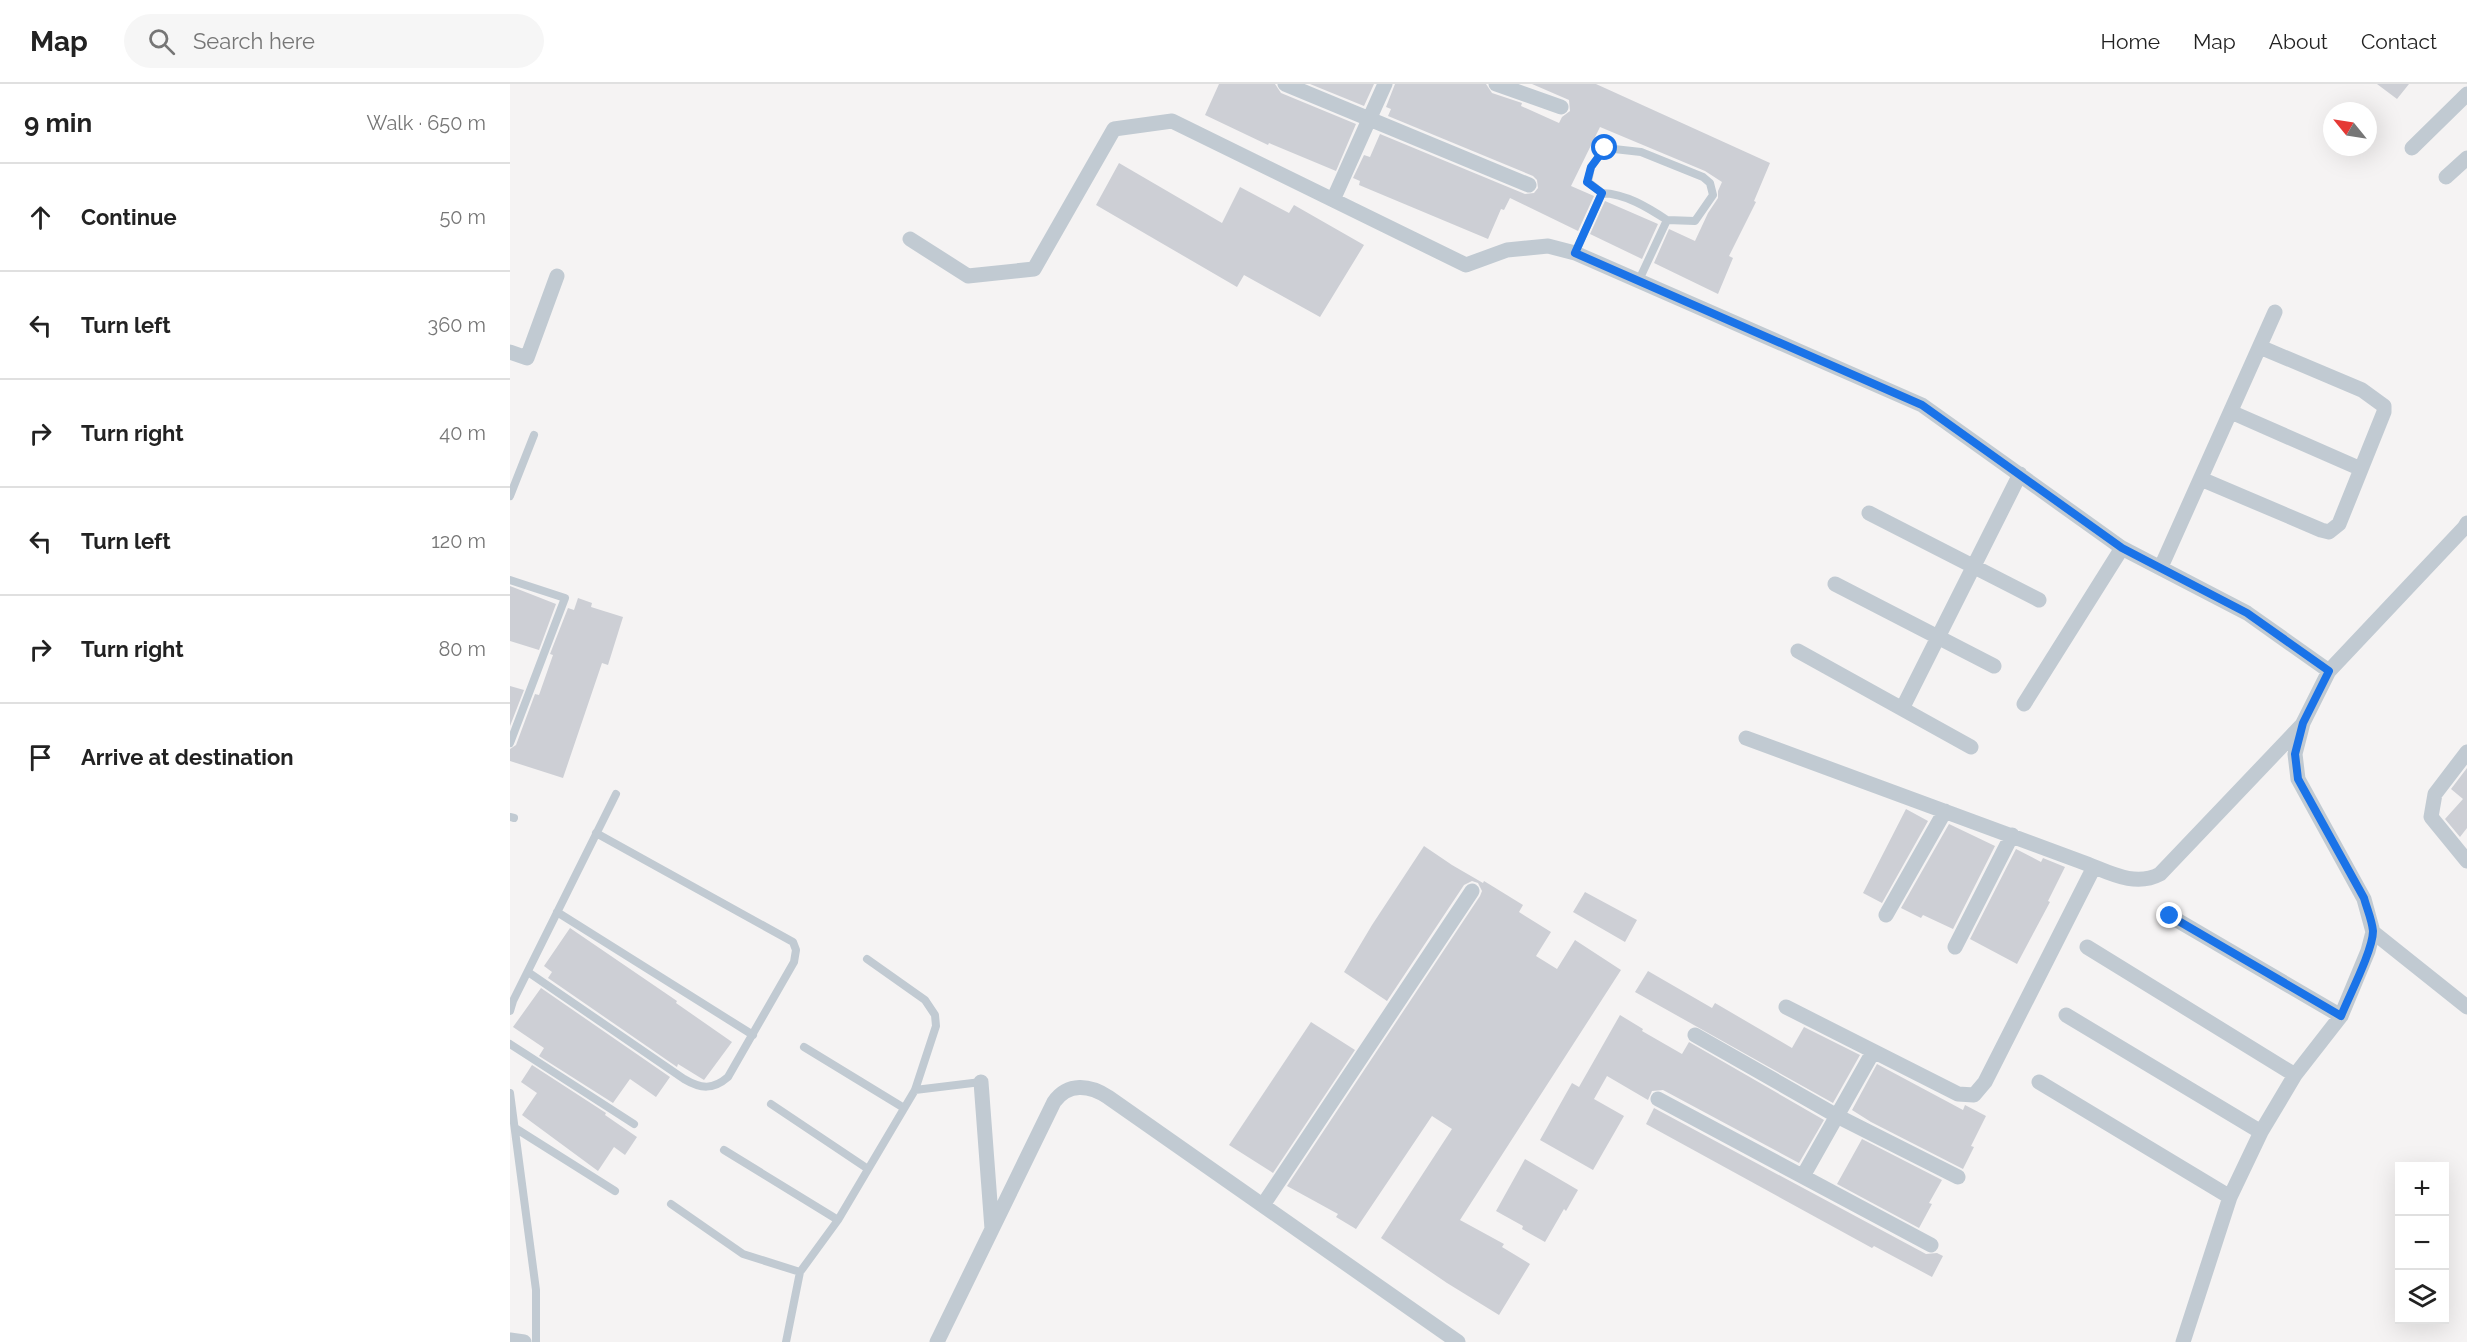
<!DOCTYPE html>
<html lang="en">
<head>
<meta charset="utf-8">
<style>
  body { margin:0; font-family:Raleway,sans-serif; background:#f6f6f6; color:#222 }
  .controls { position:absolute; right:18px; bottom:18px; display:grid; overflow:hidden; border-radius:0px; box-shadow:0 6px 24px #0002 }
  .controls button { width:54px; height:54px; display:grid; place-items:center; padding:0; border:0; border-bottom:2px solid #e0e0e0; background:#fff; color:#222; font:30px sans-serif }
  .compass { position:absolute; left:1813px; top:18px; width:54px; height:54px; border-radius:50%; background:#fff; box-shadow:0 6px 24px #0002; rotate:300deg }
  .stop { position:absolute; width:18px; height:18px; margin:-14px; border:4px solid #1a73e8; border-radius:50%; background:#fff }
  .stop.end { background:#1a73e8; border-color:#fff; box-shadow:0 2px 6px #0008 }
  .list { margin:0; padding:0; list-style:none }
  h2 { display:flex; justify-content:space-between; align-items:center; height:78px; margin:0; padding:0 24px; font-size:26px }
  h2 small { font-size:20px; font-weight:400; color:#767676 }
  .list li { display:grid; grid-template-columns:39px 1fr auto; gap:18px; align-items:center; box-sizing:border-box; height:108px; padding:0 24px; border-top:2px solid #e0e0e0 }
  .list b { display:block; font-size:22px; white-space:nowrap }
  .list em { font-size:20px; font-style:normal; color:#767676 }
  .icon { flex:none; width:33px; height:33px; fill:none; stroke:currentColor; stroke-width:2; stroke-linecap:round; stroke-linejoin:round }
  .map { position:relative; flex:none; width:1957px; height:1258px; overflow:hidden }
  header { display:flex; align-items:center; gap:36px; box-sizing:border-box; height:84px; padding:0 30px; background:#fff; border-bottom:2px solid #e0e0e0 }
  header strong { font-size:28px }
  nav { display:flex; gap:33px; margin-inline-start:auto; font-size:21px }
  .search { width:420px; height:54px; background:#f6f6f6; display:flex; align-items:center; gap:15px; box-sizing:border-box; padding:0 21px; border-radius:33px; color:#767676; font-size:22px }
  main { display:flex }
  aside { flex:1; background:#fff }
  .map>svg:first-child { display:block }
  .building { fill:#cdcfd5 }
  .lines { fill:none; stroke-linecap:round; stroke-linejoin:round }
  .lane { stroke:#c1cad2; stroke-width:8 }
  .street { stroke:#c1cad2; stroke-width:15 }
  .route { stroke:#1a73e8; stroke-width:8 }
</style>
</head>
<body>
<header>
<strong>Map</strong>
<div class="search"><svg class="icon" aria-label="search" viewBox="0 0 24 24"><circle cx="10" cy="10" r="6"/><path d="M15 15l6 6"/></svg>Search here</div>
<nav><a>Home</a><a>Map</a><a>About</a><a>Contact</a></nav>
</header>
<main>
<aside>
<h2>9 min<small>Walk · 650 m</small></h2>
<ul class="list">
<li><svg class="icon" aria-label="ahead" viewBox="0 0 24 24"><path d="M12 20V5M6 11l6-6 6 6"/></svg><div><b>Continue</b></div><em>50 m</em></li>
<li><svg class="icon" aria-label="left" viewBox="0 0 24 24"><path d="M17 20v-9H6M10 6l-5 5 5 5"/></svg><div><b>Turn left</b></div><em>360 m</em></li>
<li><svg class="icon" aria-label="right" viewBox="0 0 24 24"><path d="M7 20v-9h11M14 6l5 5-5 5"/></svg><div><b>Turn right</b></div><em>40 m</em></li>
<li><svg class="icon" aria-label="left" viewBox="0 0 24 24"><path d="M17 20v-9H6M10 6l-5 5 5 5"/></svg><div><b>Turn left</b></div><em>120 m</em></li>
<li><svg class="icon" aria-label="right" viewBox="0 0 24 24"><path d="M7 20v-9h11M14 6l5 5-5 5"/></svg><div><b>Turn right</b></div><em>80 m</em></li>
<li><svg class="icon" aria-label="arrive" viewBox="0 0 24 24"><path d="M6 21V4h12l-3 4 3 4H6"/></svg><div><b>Arrive at destination</b></div></li>
</ul>
</aside>
<div class="map">
<svg width="1957" height="1258" viewBox="0 0 1957 1258">
  <rect width="100%" height="100%" fill="#f5f3f3"/>
  <path class="building" d="M709,0H765L771,9L846,40L826,87L759,59L758,61L695,31Z
    M800,0H864L854,22Z
    M885,0H976L982,9L1012,19L1011,22L1049,39L1052,33L1060,27L1059,16L1022,0H1086L1260,79L1244,117L1246,118L1219,172L1223,174L1208,210L1144,179L1159,145L1185,157L1198,129L1208,114V107L1212,98L1195,87L1090,43L1061,102L1084,112L1068,147L1000,114L994,126L991,125L978,155L849,101L850,97L843,94L854,71L860,73L870,50L1015,110L1024,109L1028,104L1027,96L1023,92L878,32L881,25L876,23Z
    M1867,0H1899L1887,15Z
    M609,79L712,139L730,103L779,129L784,121L854,161L810,233L734,191L727,203L586,121Z
    M1095,117L1148,140L1132,175L1080,150Z
    M0,502L46,520L29,566L0,557Z
    M68,514L82,519L81,523L113,533L98,581L92,579L53,694L0,677V665L6,661L25,610L29,611L43,571L40,570L58,524L64,526Z
    M0,602L14,606L0,642Z
    M1957,684V744L1950,753L1935,735L1953,715L1941,705Z
    M1396,725L1418,737L1372,819L1353,809Z
    M1439,740L1485,762L1443,845L1413,831L1411,834L1391,824Z
    M914,762L942,781L973,799L974,797L1013,821L1009,828L1041,848L1026,872L1047,885L1065,856L1111,886L950,1136L994,1160L992,1163L1020,1180L989,1231L937,1199L871,1154L942,1045L922,1032L846,1145L826,1133L828,1130L777,1102L970,812L972,807L968,799L962,797L954,801L877,917L834,888L862,841Z
    M1506,765L1531,778L1533,774L1555,783L1538,817L1540,818L1507,880L1460,855Z
    M1075,808L1127,836L1115,858L1063,828Z
    M60,844L167,917L166,919L222,958L194,996L168,980L167,983L38,894L42,888L34,882Z
    M1138,887L1202,924L1205,919L1282,964L1294,943L1350,971L1323,1019L1125,908Z
    M31,904L160,993L146,1013L120,995L103,1019L29,972L34,964L3,943Z
    M1110,931L1133,945L1132,947L1172,970L1179,958L1314,1036L1289,1079L1153,1006L1142,1007L1138,1016L1097,992L1084,1015L1114,1032L1083,1086L1030,1056L1062,999L1069,1003Z
    M801,938L845,966L763,1089L719,1061Z
    M1367,980L1453,1026L1455,1021L1476,1032L1461,1062L1464,1063L1453,1085L1361,1038L1342,1026Z
    M22,981L96,1029L95,1031L127,1053L115,1071L104,1063L88,1087L12,1031L27,1009L11,998Z
    M1144,1024L1416,1170L1427,1169L1433,1172L1422,1193L1364,1162L1362,1164L1136,1040Z
    M1352,1055L1432,1096L1419,1119L1422,1120L1409,1144L1327,1100Z
    M1015,1075L1068,1106L1056,1127L1054,1125L1035,1158L1012,1145L1013,1142L986,1127Z"/>
  <g class="lines">
    <path class="lane" d="M1092,109L1078,98L1081,83L1095,64L1131,68L1193,93L1200,99L1203,111L1185,137L1157,136
      M1065,169L1092,109C1116,110 1137,123 1157,136L1129,196
      M0,412L24,351
      M0,496L55,514L0,659
      M0,733L4,734
      M47,828L243,951
      M18,888L174,995C191,1005 203,1006 218,993L284,878L286,866L283,858L86,749
      M0,927L3,917L106,710
      M0,960L124,1040
      M294,963L394,1024
      M405,1006L471,998
      M0,1009L26,1206V1258
      M261,1020L358,1085
      M5,1044L105,1107
      M214,1066L328,1136
      M161,1120L233,1170L290,1188
      M276,1258L290,1188L328,1136L405,1006L426,942L425,931L415,916L357,875"/>
    <path class="street" d="M775,0L1019,101
      M986,0L1051,23
      M1902,64L1957,10
      M1936,93L1957,74
      M823,116L875,0
      M400,155L458,192L524,185L604,45L662,37L956,181L997,166L1038,162L1065,169L1412,321L1612,464L1737,529L1819,587
      M0,268L17,274L47,192
      M1721,328L1851,385
      M1691,395L1811,446L1819,448L1829,440L1874,328V322L1852,306L1750,263
      M1359,429L1529,516
      M1651,483L1765,228
      M1325,500L1484,582
      M1288,567L1461,663
      M1514,620L1612,464
      M1393,623L1510,390
      M1236,654L1572,778C1597,787 1624,804 1650,790L1791,642
      M1957,668L1925,710L1921,733L1957,777
      M1376,831L1435,727
      M1660,832L1831,932
      M1863,848L1957,923
      M1445,863L1502,751
      M1577,863L1785,991
      M1276,923L1448,1010L1464,1011L1475,998L1584,783
      M1556,931L1751,1048
      M1185,951L1327,1032L1448,1093
      M471,998L482,1145
      M1529,998L1720,1113
      M1148,1015L1421,1161
      M1293,1092L1363,968
      M753,1121L962,807
      M0,1256L14,1258
      M427,1258L544,1018C558,998 580,1001 598,1013L948,1258
      M1673,1258L1720,1113L1751,1048L1785,991L1831,932L1858,867L1863,848L1854,815L1788,695L1785,670L1793,639L1819,587L1954,444L1957,439"/>
  </g>
  <g class="lines">
    <path class="route" d="M1095,64L1081,83L1077,98L1092,109L1065,169L1412,321L1612,464L1737,529L1819,587L1793,639L1785,670L1788,695L1854,814C1857,825 1862,836 1863,847C1863,866 1839,912 1831,932L1660,832"/>
  </g>
</svg>
<div class="controls">
<button>+</button>
<button>−</button>
<button><svg class="icon" aria-label="layers" viewBox="0 0 24 24"><path d="M12 4l9 5-9 5-9-5zM3 14l9 5 9-5"/></svg></button>
</div>
<svg class="compass" viewBox="-18 -18 36 36"><path d="M0-13l5 13h-10z" fill="#e53935"/><path d="M0 13l5-13h-10z" fill="#767676"/></svg>
<div class="stop" style="left:1095px;top:64px"></div>
<div class="stop end" style="left:1660px;top:832px"></div>
</div>
</main>
</body>
</html>
